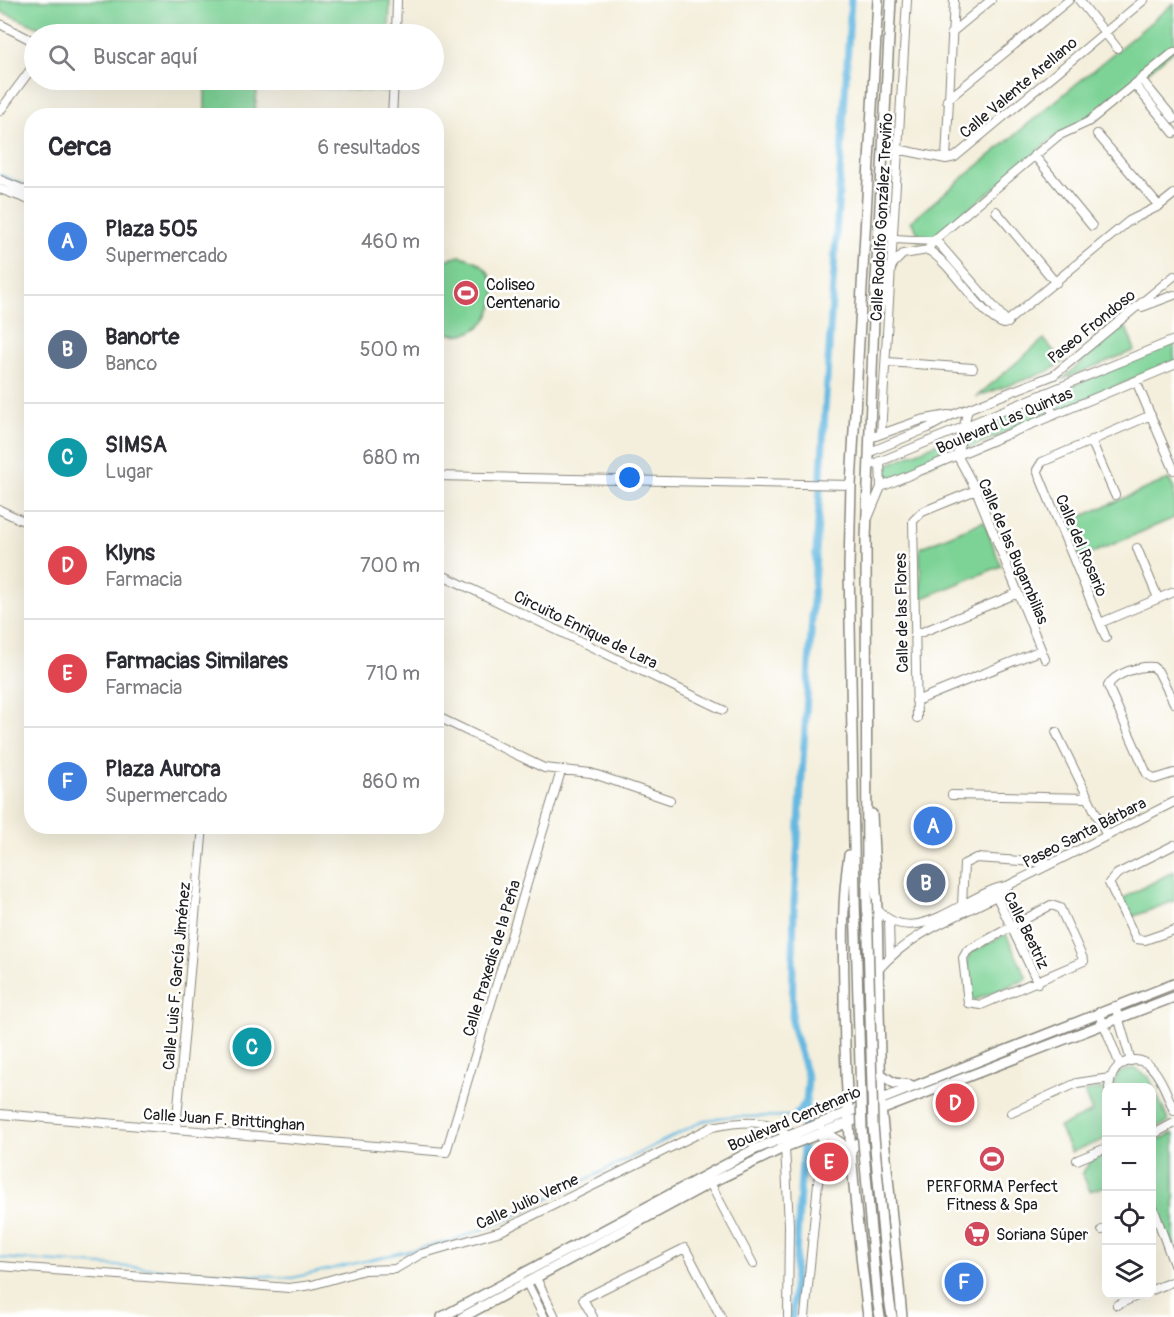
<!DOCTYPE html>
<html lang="es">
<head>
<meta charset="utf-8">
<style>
  body { margin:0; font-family:Pangolin,sans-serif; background:#f2f2f3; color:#2b2b33 }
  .controls { position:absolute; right:18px; bottom:18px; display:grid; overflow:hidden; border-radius:12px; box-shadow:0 6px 24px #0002 }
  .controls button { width:54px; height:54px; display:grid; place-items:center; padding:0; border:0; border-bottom:2px solid #e1e1e2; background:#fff; color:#2b2b33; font:30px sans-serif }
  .you { position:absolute; left:630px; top:478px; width:21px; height:21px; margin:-15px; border:4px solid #fff; border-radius:50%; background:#1a73e8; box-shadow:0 0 0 9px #1a73e833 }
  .badge { display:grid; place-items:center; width:39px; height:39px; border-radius:50%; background:#0f766e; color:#fff; font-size:20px; font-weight:700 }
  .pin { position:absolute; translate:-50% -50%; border:3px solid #fff; box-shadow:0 2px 6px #0006 }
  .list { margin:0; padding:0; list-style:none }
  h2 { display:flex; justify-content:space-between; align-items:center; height:78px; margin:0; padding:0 24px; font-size:26px }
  h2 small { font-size:20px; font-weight:400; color:#7c7c81 }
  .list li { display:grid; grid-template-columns:39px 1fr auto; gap:18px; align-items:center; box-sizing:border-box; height:108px; padding:0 24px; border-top:2px solid #e1e1e2 }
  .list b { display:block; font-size:22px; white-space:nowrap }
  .list p { margin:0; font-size:20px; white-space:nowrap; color:#7c7c81 }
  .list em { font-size:20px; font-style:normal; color:#7c7c81 }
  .icon { flex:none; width:33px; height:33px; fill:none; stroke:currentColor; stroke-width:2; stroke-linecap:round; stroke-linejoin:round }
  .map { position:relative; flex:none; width:1174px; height:1317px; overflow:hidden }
  .search { position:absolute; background:#fff; box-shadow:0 6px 24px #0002; left:24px; top:24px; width:420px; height:66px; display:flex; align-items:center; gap:15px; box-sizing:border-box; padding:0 21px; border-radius:33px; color:#7c7c81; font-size:22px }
  .panel { position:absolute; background:#fff; box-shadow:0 6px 24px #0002; left:24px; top:108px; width:420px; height:726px; border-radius:24px }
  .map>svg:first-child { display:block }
  .green { fill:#7dd396; stroke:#4c7859; stroke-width:1.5 }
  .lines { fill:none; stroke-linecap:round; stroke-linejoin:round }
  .stream { stroke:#65b8e1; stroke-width:2 }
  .canal { stroke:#65b8e1; stroke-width:7 }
  .minor-casing { stroke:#88867c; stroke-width:10 }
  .major-casing { stroke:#88867c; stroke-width:12 }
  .minor { stroke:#fff; stroke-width:8 }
  .major { stroke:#fff; stroke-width:9 }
  .major-bridge-casing { stroke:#88867c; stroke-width:12; stroke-linecap:butt }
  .major-bridge { stroke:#fff; stroke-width:9 }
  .labels { text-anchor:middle; stroke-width:5; stroke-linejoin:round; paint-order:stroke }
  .street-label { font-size:16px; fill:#1c1c1c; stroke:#fff }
  .poi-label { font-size:16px; fill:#1c1c1c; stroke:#fff; text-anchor:start }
</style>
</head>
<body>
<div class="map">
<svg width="1174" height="1317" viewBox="0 0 1174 1317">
  <rect width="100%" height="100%" fill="#fff"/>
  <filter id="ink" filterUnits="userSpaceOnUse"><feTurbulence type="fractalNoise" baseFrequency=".0167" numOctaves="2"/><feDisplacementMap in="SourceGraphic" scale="12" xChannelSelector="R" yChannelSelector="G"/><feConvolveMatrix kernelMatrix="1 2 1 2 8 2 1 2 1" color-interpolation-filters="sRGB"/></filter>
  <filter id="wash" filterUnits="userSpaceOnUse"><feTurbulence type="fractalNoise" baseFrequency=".008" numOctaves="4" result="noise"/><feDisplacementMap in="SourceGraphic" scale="24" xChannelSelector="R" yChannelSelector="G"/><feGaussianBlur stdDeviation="1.35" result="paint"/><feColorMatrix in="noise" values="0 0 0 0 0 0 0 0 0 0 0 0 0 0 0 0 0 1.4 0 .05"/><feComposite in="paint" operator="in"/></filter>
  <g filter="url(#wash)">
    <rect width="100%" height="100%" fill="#f4efdc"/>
    <path class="green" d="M0,0H390L389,34H54L0,11Z
      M1174,3V50L1087,122L1056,136L932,240L918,241V233L911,221Z
      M199,80H388L387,92L258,84L254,115L205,116V81Z
      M460,256C523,268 491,357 437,329V262Z
      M1125,325L1135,350L1061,380Z
      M1044,339L1063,362L1049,371L976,397Z
      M1174,342V362L883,484L882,467Z
      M1169,479L1174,489V518L1081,558L1066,523Z
      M984,521L1001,566L921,599L920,548Z
      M1174,871V901L1129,918L1120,900Z
      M1006,934L1027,979L972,1001C964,990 965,965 970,953Z
      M1134,1068L1149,1077L1169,1122L1152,1129V1088L1112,1087L1118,1073Z
      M1102,1088L1106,1110V1139L1071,1152L1059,1127L1092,1112L1084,1092Z
      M1173,1133L1174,1136V1255L1152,1195V1143Z
      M1106,1154V1186L1090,1191L1082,1173L1092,1160Z"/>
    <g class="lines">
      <path class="stream" d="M0,175L32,188
        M0,1258L292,1278L451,1241L500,1223L703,1121L724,1117L795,1116"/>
      <path class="canal" d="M795,1116L806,1102L808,1079L792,1025L794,902L851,0
        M792,1317L806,1102"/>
    </g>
  </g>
  <g filter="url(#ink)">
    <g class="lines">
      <g class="minor-casing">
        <path id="minor" d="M1079,0L1117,48
          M0,24L29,39L34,45
          M951,33L991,0
          M396,34L397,0
          M1141,79L1174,119
          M1135,85L1174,133
          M947,100L1069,0
          M0,111L34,65
          M392,116L394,80
          M1097,134L1159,206
          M897,149L946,159L955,157L1144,0
          M1034,155L1092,226
          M946,159L954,0
          M0,180L32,193
          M0,189L32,201
          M996,211L1056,283
          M894,239L933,241L939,244L1008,323
          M928,250L933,241L1058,136L1088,122L1174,52
          M892,265L903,254L928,250C954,265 982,319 1004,324L1129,221L1159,206L1174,194
          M1142,307L1174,295
          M887,362L973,368
          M1136,381L1174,470
          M1045,393L1053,414
          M968,409L957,455L976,490L1045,659
          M881,434L907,0
          M870,438L921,420L948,415
          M1091,440L1115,495
          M870,452L928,428L952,415L1054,375L1174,276
          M880,461L881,487
          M869,466L1174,340
          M436,476L851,485
          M0,510L32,525
          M868,518L881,487L1174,365
          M1137,548L1158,598
          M436,572L723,710
          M1100,623L1174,592
          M915,635L1018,593
          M1106,638L1037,470L1042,462L1151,415
          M916,701L1041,650
          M1174,703L1158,671L1153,667C1141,665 1113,674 1108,686L1147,774L1155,779L1174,773
          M436,716L544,768L591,773L670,800
          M917,718L913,521L922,512L976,490
          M1056,732L1107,836
          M952,795L1088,798
          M1174,845L1117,874L1109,883L1136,939L1145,940L1174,930
          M995,893L1038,983
          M962,905L964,864L976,858L1052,863
          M1051,905L1060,908L1084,961L981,1005L968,1003L963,958L967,951Z
          M877,909C915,952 964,894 1006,886
          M889,921L890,956
          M879,969C910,933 955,918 996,896L1007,886L1174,802
          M1115,1006L1131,1061
          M1099,1012L1120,1065
          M1109,1088C1110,1078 1113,1069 1122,1064C1153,1047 1165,1090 1174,1111
          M1011,1113L1077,1083L1110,1078
          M0,1114L446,1152L561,771
          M176,1129L203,826
          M1152,1135L1174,1123
          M785,1147L789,1225L788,1317
          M1077,1160L1106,1148
          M710,1178V1183L753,1264
          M1152,1204L1174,1265
          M1102,1230L1106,1229
          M0,1266L289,1288L312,1285L364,1270L395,1269L421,1254L501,1231L712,1127C732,1123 772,1117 786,1135
          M536,1278L555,1317
          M527,1283L544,1317
          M1152,1290L1174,1281
          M1117,1305L1141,1294
          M593,1317L583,1299L685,1248L721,1317
          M805,1317L823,1131"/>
      </g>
      <g class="major-casing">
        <path id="major" d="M884,208L889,234L894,239
          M879,311L887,274L892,265
          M872,814L877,909L881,1108L902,1317
          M849,855C842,899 843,944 844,988C844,1099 855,1207 868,1317
          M867,899L866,540L874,318L891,0
          M855,901L849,567L851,485L878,0
          M879,1073L894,1083L910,1085
          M823,1131L841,1143L849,1156
          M850,1151C858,1140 869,1136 882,1143
          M877,1298L880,1317
          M889,1298L892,1317
          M442,1317L753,1150L1174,984
          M463,1317L710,1183L785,1147L1174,997"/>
      </g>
      <use href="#minor" class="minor"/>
      <use href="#major" class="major"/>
      <g class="major-bridge-casing">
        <path id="major-bridge" d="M867,899L873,1126L889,1298
          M855,901L862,1130L877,1298"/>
      </g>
      <use href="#major-bridge" class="major-bridge"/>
    </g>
  </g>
  <defs>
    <g id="stadium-disc" transform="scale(1.35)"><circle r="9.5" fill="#d1495b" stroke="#fff"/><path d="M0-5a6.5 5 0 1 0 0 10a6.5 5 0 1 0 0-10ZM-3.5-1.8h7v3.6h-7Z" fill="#fff"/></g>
    <g id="supermarket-disc" transform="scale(1.35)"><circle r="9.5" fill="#d1495b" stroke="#fff"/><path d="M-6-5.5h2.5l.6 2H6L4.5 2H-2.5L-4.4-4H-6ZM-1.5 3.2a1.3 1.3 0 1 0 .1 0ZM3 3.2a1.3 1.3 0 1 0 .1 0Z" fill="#fff"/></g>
  </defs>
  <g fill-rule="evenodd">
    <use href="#stadium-disc" x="466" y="293"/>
    <use href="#stadium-disc" x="992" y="1159"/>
    <use href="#supermarket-disc" x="977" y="1234"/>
  </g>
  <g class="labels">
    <g class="street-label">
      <text transform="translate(1018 87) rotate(-40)" y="6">Calle Valente Arellano</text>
      <text transform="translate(881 217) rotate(-87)" y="6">Calle Rodolfo González Treviño</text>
      <text transform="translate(1091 326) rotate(-39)" y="6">Paseo Frondoso</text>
      <text transform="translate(1004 420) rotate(-23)" y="6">Boulevard Las Quintas</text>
      <text transform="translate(1082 545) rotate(67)" y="6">Calle del Rosario</text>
      <text transform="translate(1014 551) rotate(67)" y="6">Calle de las Bugambilias</text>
      <text transform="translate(901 613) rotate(-91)" y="6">Calle de las Flores</text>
      <text transform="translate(586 629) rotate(26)" y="6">Circuito Enrique de Lara</text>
      <text transform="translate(1084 832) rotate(-27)" y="6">Paseo Santa Bárbara</text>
      <text transform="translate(1027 930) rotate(64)" y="6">Calle Beatriz</text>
      <text transform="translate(491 958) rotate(-73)" y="6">Calle Praxedis de la Peña</text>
      <text transform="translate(176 976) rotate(-85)" y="6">Calle Luis F. García Jiménez</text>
      <text transform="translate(794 1118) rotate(-23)" y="6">Boulevard Centenario</text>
      <text transform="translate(224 1119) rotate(4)" y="6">Calle Juan F. Brittinghan</text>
      <text transform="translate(527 1201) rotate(-25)" y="6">Calle Julio Verne</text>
    </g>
    <g class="poi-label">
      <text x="486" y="290">Coliseo<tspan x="486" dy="18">Centenario</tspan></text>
      <text x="992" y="1192" text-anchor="middle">PERFORMA Perfect<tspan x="992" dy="18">Fitness &amp; Spa</tspan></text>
      <text x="996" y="1240">Soriana Súper</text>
    </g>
  </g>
</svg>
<div class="controls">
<button>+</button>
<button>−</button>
<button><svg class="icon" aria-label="locate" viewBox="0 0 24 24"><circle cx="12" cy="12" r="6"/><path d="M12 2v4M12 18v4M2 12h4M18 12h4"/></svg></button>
<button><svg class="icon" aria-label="layers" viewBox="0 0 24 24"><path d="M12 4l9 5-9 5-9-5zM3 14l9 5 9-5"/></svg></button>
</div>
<div class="you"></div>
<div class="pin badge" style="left:933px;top:826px;background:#3f7fe0">A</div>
<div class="pin badge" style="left:926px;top:883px;background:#5c6f8a">B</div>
<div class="pin badge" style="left:252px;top:1047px;background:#0f9aa8">C</div>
<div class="pin badge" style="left:955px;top:1103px;background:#e0444e">D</div>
<div class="pin badge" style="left:829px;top:1162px;background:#e0444e">E</div>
<div class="pin badge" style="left:964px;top:1282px;background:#3f7fe0">F</div>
<div class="search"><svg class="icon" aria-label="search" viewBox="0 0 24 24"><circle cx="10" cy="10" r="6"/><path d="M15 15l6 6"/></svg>Buscar aquí</div>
<section class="panel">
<h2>Cerca<small>6 resultados</small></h2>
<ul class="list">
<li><span class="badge" style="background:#3f7fe0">A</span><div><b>Plaza 505</b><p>Supermercado</p></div><em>460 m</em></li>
<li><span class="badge" style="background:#5c6f8a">B</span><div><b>Banorte</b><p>Banco</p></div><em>500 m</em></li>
<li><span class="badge" style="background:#0f9aa8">C</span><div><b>SIMSA</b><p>Lugar</p></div><em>680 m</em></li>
<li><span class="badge" style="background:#e0444e">D</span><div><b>Klyns</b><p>Farmacia</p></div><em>700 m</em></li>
<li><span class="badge" style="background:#e0444e">E</span><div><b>Farmacias Similares</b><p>Farmacia</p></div><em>710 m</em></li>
<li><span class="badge" style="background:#3f7fe0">F</span><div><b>Plaza Aurora</b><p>Supermercado</p></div><em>860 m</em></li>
</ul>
</section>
</div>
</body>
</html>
